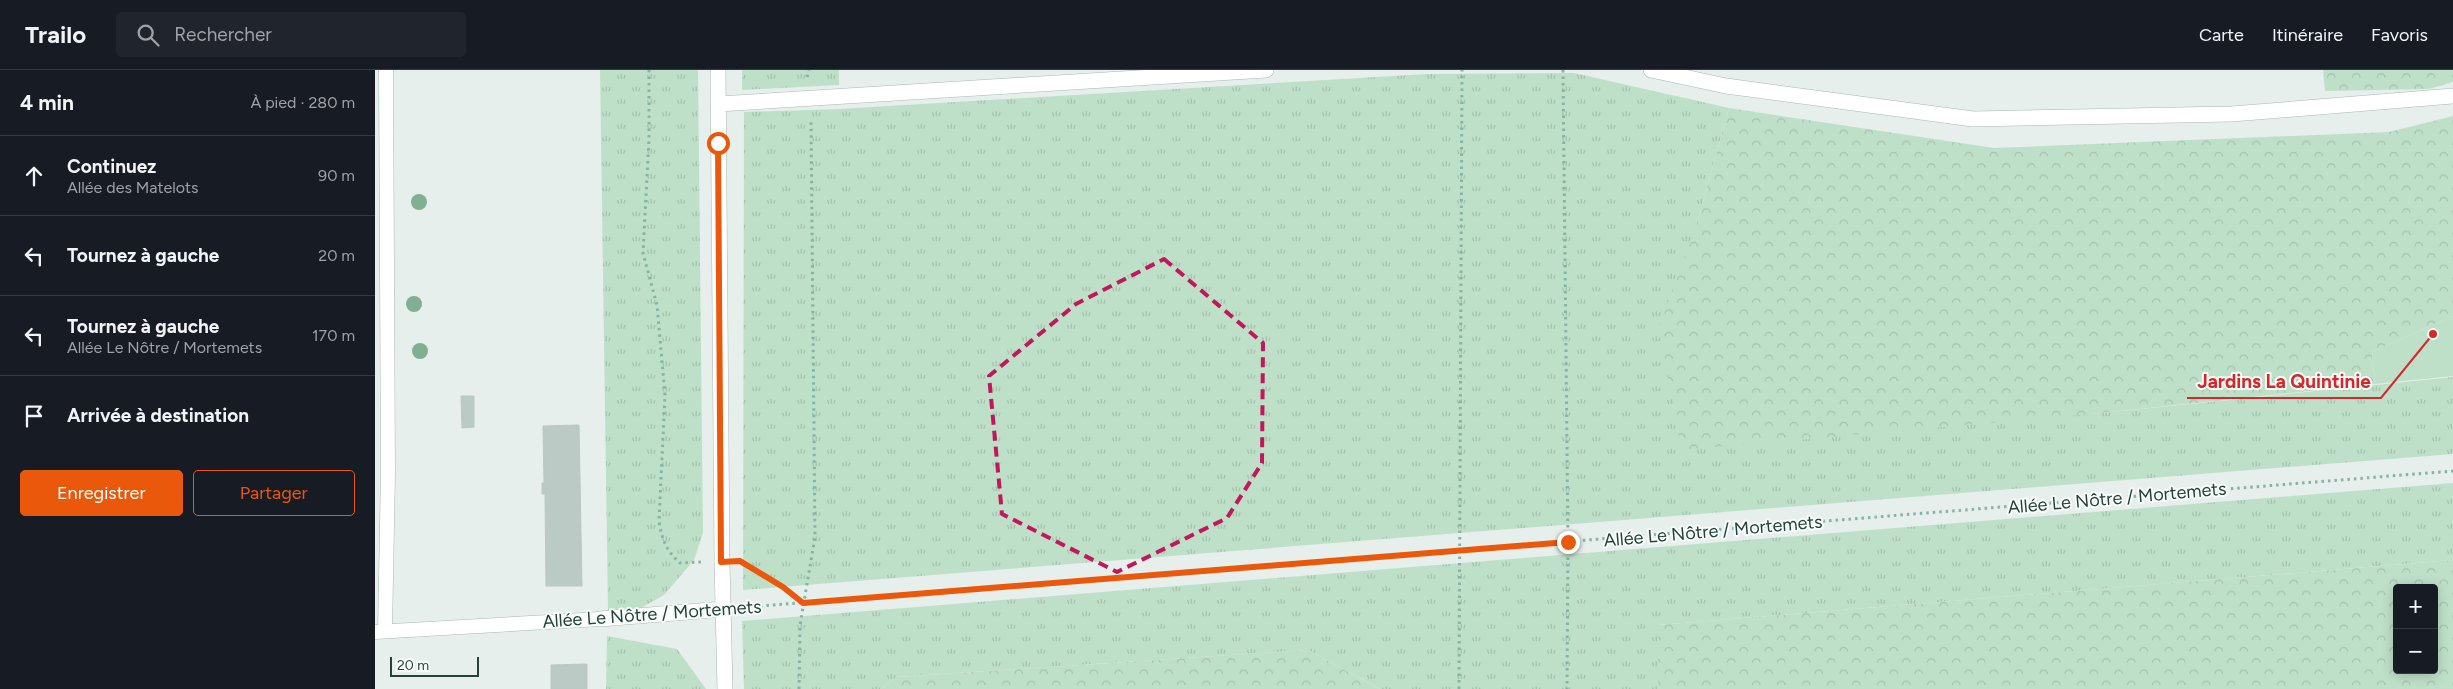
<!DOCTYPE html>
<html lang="fr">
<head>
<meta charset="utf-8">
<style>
  body { margin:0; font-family:Figtree,sans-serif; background:#20242c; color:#f1f3f6 }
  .controls { position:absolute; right:15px; bottom:15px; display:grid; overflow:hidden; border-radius:5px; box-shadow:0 2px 12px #0003 }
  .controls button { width:45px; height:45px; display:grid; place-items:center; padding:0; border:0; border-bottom:1px solid #363941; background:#171b24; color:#f1f3f6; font:25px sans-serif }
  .scale { position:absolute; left:15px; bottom:12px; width:89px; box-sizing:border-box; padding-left:5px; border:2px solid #24423a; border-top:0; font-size:14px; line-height:18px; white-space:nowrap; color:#24423a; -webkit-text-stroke:4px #f7fbf9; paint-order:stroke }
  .stop { position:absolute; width:15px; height:15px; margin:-11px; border:4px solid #ea580c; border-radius:50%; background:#fff }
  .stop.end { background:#ea580c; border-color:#fff; box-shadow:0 1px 5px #0008 }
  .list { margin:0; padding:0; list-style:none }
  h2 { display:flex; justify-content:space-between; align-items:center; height:65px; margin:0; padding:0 20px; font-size:21px }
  h2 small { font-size:16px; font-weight:400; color:#9ea1a6 }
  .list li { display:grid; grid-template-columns:32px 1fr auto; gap:15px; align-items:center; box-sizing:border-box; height:80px; padding:0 20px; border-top:1px solid #363941 }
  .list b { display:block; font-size:19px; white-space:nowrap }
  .list p { margin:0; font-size:16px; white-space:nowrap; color:#9ea1a6 }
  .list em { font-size:16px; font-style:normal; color:#9ea1a6 }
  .actions { display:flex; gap:10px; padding:15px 20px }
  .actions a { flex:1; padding:11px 0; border:1px solid #ea580c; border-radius:5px; text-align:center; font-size:18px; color:#ea580c }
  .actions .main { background:#ea580c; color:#fff }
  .icon { flex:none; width:28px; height:28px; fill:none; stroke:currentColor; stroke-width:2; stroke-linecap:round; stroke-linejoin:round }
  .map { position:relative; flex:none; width:2078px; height:619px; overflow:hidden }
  header { display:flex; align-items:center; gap:30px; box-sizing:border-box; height:70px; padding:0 25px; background:#171b24; border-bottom:1px solid #363941 }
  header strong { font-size:24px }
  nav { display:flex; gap:28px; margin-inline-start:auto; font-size:18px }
  .search { width:350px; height:45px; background:#20242c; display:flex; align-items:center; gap:12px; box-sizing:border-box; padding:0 18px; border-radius:5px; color:#9ea1a6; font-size:19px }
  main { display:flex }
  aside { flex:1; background:#171b24 }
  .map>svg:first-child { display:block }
  .grass { fill:url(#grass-tufts) }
  .forest { fill:url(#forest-crowns); fill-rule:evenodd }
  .green { fill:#bfe0c8 }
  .building { fill:#bbcac4; stroke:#b8c9c2 }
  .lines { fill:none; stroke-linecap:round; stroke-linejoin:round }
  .lane-casing { stroke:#a8b8b2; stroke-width:15 }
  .street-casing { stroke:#a8b8b2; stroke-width:16 }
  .path { stroke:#86b3a5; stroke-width:3; stroke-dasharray:2.5 4; stroke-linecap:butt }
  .lane { stroke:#fff; stroke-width:14 }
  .street { stroke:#fff; stroke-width:15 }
  .tree { fill:#80af93 }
  .route { stroke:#ea580c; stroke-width:6 }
  .marked { fill:none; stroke:#c2185b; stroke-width:4; stroke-dasharray:10 6; stroke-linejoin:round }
  .labels { text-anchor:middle; stroke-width:4; stroke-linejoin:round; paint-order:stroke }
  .street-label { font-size:18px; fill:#24423a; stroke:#f7fbf9 }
  .leader { fill:none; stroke:#d62828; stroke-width:2 }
  .callout-dot { fill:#d62828; stroke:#f7fbf9; stroke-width:2 }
  .callout-label { font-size:19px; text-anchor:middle; font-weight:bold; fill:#d62828; stroke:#f7fbf9; stroke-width:4; stroke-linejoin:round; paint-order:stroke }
</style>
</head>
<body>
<header>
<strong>Trailo</strong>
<div class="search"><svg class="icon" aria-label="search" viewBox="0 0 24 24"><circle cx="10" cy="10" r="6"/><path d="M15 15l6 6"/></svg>Rechercher</div>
<nav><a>Carte</a><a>Itinéraire</a><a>Favoris</a></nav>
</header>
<main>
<aside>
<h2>4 min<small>À pied · 280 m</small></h2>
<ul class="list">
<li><svg class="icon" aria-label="ahead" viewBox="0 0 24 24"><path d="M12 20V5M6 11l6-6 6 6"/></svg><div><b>Continuez</b><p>Allée des Matelots</p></div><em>90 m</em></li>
<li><svg class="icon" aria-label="left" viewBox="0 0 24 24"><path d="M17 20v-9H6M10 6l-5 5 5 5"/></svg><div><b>Tournez à gauche</b></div><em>20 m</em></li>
<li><svg class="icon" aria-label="left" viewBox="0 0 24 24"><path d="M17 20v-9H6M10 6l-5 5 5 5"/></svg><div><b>Tournez à gauche</b><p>Allée Le Nôtre / Mortemets</p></div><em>170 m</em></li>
<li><svg class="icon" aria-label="arrive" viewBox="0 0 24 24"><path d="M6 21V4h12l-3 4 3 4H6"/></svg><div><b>Arrivée à destination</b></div></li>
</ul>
<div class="actions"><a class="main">Enregistrer</a><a>Partager</a></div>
</aside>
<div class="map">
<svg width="2078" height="619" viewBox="0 0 2078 619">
  <defs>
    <pattern id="grass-tufts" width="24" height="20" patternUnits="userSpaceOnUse" patternTransform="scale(1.25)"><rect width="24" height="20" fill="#bfe0c8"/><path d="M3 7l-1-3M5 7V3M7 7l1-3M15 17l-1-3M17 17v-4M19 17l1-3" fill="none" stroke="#a4c1ad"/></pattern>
    <pattern id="forest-crowns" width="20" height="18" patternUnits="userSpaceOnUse" patternTransform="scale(1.25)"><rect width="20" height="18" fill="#bfe0c8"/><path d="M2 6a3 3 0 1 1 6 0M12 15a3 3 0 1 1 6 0" fill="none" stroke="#a4c1ad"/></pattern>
  </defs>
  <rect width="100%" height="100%" fill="#e6efeb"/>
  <path class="grass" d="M225,0H323L328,463L319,490L289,525L264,539L233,541Z
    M367,0H464V15L367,20Z
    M1199,3L1354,38L1323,150L1717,344L2078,307V384L368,520L369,42L464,39L1052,4Z
    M2078,413V490L1283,555V619H1005L933,580L522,607L505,619H369L367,551Z
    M232,566L302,579L331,619H231Z"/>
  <path class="forest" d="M1948,0H2078V12L2054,19L1950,21Z
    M1354,38L1619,78L2014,62L2078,46V246L1997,282L2000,314L1717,344L1306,380L1284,257L1323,150Z
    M2078,490V619H1283V555ZM2022,518H2059V600H2022Z
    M933,580L1005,619H505L522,607Z"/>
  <path class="green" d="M2078,246V306L2000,314L1997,282Z"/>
  <path class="building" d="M86,326H99V357L87,358Z
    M204,355L207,516H171L170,424H167V413H169L168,356Z
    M212,594V619H176V595Z"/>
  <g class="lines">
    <g class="lane-casing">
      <path id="lane" d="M10,561L13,403L11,0
        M0,562L225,549"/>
    </g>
    <g class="street-casing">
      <path id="street" d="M343,0L347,492L350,619
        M1276,0L1351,16L1598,49L1857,44L2078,26
        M343,34L891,0
        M225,549L349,539"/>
    </g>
    <path class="path" d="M274,0V69L268,183L282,235L290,325L284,451C287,470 291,480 305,493L326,492
      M1188,0L1193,472L1192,619
      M432,7L434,0
      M369,493L409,517L428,532
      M372,537L2078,401
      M424,619L425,555L440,467L436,51
      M1084,619L1087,0"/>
    <use href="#lane" class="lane"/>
    <use href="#street" class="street"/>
  </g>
  <g class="tree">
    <circle cx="44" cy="132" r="8"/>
    <circle cx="39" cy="234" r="8"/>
    <circle cx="45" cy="281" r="8"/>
  </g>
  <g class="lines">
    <path class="route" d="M343,73L346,492L365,491L408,517L428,533L1193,472"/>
  </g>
  <path class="marked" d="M789,189L888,273L887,393L852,448L742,502L627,444L614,306L701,234Z"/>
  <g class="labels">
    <g class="street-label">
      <text transform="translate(1742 428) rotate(-5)" y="6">Allée Le Nôtre / Mortemets</text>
      <text transform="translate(1338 461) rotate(-5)" y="6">Allée Le Nôtre / Mortemets</text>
      <text transform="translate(277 544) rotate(-4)" y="6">Allée Le Nôtre / Mortemets</text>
    </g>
  </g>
  <path class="leader" d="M2058 264L2006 328H1812"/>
  <circle class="callout-dot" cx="2058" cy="264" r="5"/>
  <g class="callout-label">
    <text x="1909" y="318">Jardins La Quintinie</text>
  </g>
</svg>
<div class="controls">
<button>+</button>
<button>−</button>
</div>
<div class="scale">20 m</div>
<div class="stop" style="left:343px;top:73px"></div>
<div class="stop end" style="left:1193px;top:472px"></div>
</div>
</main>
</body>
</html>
